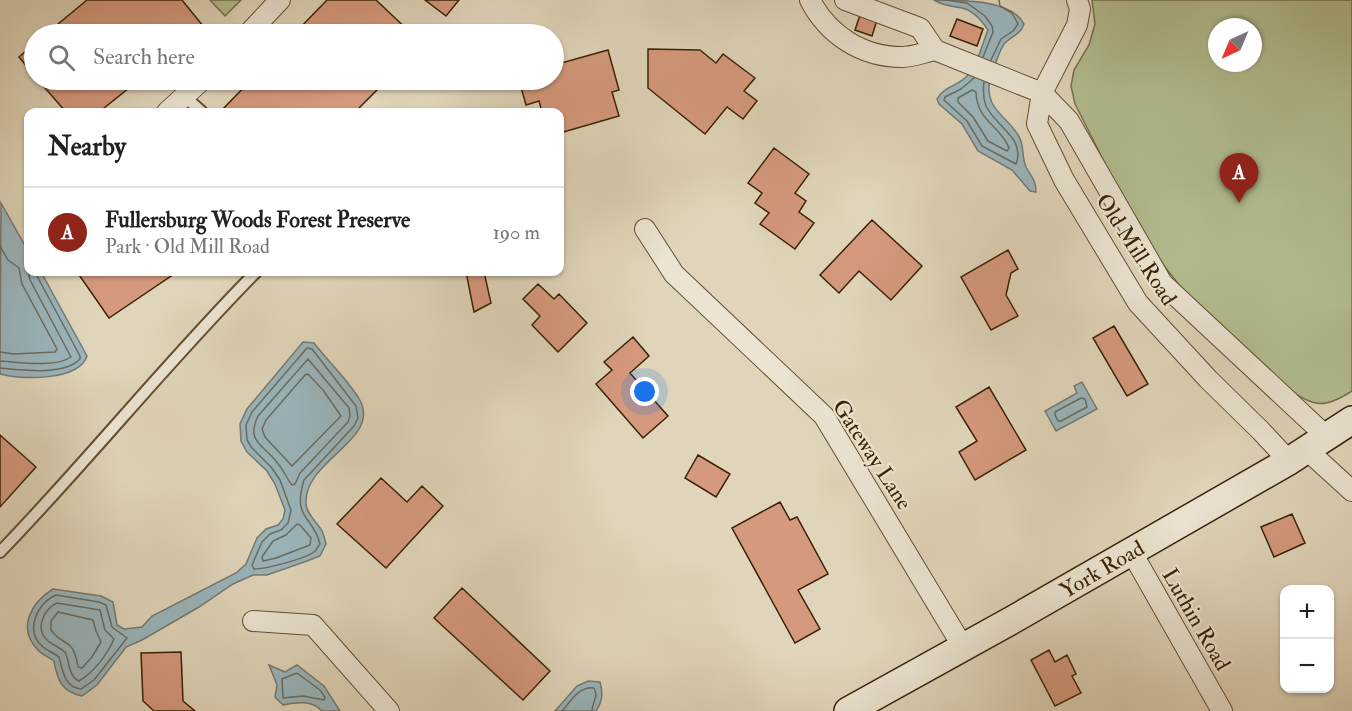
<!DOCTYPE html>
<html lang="en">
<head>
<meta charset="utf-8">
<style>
  body { margin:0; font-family:"IM FELL Double Pica",serif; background:#f6f6f6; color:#222 }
  .controls { position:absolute; right:18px; bottom:18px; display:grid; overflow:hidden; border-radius:12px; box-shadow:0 2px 4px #0004 }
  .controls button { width:54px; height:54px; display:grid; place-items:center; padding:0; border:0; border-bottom:2px solid #e0e0e0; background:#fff; color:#222; font:30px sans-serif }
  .compass { position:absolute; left:1208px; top:18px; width:54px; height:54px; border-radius:50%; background:#fff; box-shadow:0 2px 4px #0004; rotate:224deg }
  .you { position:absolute; left:645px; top:392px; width:21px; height:21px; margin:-15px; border:4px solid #fff; border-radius:50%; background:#1a73e8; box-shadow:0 0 0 9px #1a73e833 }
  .badge { display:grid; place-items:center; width:39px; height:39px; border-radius:50%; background:#8f2418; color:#fff; font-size:20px; font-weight:700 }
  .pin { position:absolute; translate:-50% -50px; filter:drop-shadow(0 2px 3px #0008) }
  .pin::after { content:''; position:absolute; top:32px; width:21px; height:18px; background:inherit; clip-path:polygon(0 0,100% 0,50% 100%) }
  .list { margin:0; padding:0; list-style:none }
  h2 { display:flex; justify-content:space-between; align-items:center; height:78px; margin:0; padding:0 24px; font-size:26px }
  h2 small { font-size:20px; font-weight:400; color:#767676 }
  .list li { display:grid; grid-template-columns:39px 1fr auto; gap:18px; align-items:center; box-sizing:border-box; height:90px; padding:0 24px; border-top:2px solid #e0e0e0 }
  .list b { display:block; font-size:22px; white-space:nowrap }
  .list p { margin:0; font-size:20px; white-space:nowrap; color:#767676 }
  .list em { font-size:20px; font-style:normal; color:#767676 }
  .icon { flex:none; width:33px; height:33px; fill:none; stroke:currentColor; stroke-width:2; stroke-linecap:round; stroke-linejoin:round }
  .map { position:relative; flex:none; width:1352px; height:711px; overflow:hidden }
  .search { position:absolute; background:#fff; box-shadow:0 2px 4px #0004; left:24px; top:24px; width:540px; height:66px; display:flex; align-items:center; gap:15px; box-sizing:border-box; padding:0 21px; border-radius:33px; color:#767676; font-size:22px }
  .panel { position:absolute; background:#fff; box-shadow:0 2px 4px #0004; left:24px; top:108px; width:540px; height:168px; border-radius:12px }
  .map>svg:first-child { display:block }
  .green { fill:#b2bd90; stroke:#76704a; stroke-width:1.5; fill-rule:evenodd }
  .water { fill:#9ab5bc; stroke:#747a73; stroke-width:1.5 }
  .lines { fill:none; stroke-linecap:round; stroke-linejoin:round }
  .shore { stroke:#6a6c60; stroke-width:1.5 }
  .building { fill:#d5997d; stroke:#3a2205; stroke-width:1.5 }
  .service-casing { stroke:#644f32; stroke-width:14 }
  .minor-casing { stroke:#644f32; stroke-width:22 }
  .secondary-casing { stroke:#3a2205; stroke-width:30 }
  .service { stroke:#ebe4d2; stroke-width:10 }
  .minor { stroke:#ebe4d2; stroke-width:20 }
  .secondary { stroke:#ebe4d2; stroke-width:27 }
  .labels { text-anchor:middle; stroke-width:4.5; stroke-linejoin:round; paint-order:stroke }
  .street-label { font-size:22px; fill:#3a2205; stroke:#ebe4d2 }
</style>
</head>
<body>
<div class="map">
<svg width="1352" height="711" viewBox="0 0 1352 711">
  <rect width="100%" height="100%" fill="#e0d5ba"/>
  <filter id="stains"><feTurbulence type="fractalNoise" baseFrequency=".00333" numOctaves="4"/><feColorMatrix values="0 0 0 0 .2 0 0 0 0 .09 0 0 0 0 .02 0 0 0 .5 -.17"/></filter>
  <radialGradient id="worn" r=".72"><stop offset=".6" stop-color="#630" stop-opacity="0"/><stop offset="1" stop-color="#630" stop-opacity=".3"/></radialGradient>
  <path class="green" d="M210,0H241L225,16Z
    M1092,0H1352V391C1324,409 1315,407 1288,389C1242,347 1191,307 1156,254C1124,207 1101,154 1075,104L1071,86L1074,70L1089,45L1095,24ZM1217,27H1253V63H1217Z"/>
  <path class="water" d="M934,0C965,0 1012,0 1024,24C1020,35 1013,35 1005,43C1000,48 992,73 990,81C984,106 1004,115 1016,132C1025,142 1021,156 1026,167C1031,176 1036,180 1036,192L1030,191L1012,170L978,151L962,124L939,104L937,99C944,86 959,86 968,75C978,64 982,44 988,30C982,21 972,10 962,8C951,6 944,6 934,0Z
    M1,203L28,251V272H41L87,356C79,381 21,380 0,374Z
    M303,342L314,343C325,358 358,391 362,405C375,442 303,462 306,504C307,515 317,522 322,531C324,535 325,540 326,544L320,556L307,561L267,575H253L233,584L199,607L142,640L126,647L97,685L82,696C62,692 57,680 54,661C49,657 42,655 38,650C16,628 32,602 53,589L101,596L113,602L117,625L124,629L142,627L152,616L236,573L246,564L257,538L266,529L278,525L283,519L285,510L275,484L267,471L247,452L241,441L240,424L247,409Z
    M1082,382L1097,409L1056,431L1045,411L1077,393L1074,386Z
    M269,665L285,672L297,665L324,686L340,711H322C312,700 297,702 283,705L275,697L277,685Z
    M588,681L600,682C603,694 603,700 596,711H555L577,686Z"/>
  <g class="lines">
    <path class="shore" d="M946,0L967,3L985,16L992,26L993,32L983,57
      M991,60L1001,39L1013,31L1018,24L1012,13L1000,6L999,0
      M974,78L961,89L945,97L944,100L967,121L982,146L1016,164C1026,138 995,126 986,106C983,98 983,90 984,82
      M972,90L976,92C977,122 1001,126 1009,148L1007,151L988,141L973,117L958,102V98Z
      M0,246L8,260L19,268L22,284L57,349L55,352L14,354L0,352
      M307,348L312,349L356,406L358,418L354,426L304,480C292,520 313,515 320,544C318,546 317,550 314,552C304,559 266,569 254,569L252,565L262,542L270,534L281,530L288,523L291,510L280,480L271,467L252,448L247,440L246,425L252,412Z
      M308,359L349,408L350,416L348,422L300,473L295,484L292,485C287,479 284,471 279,465C265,445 245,443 258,416Z
      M0,361C18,362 56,368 71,357L30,280L28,270
      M0,368C21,370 64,376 80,359V356L37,276L36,272
      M308,374L323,390L341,416L292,466L265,437L262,429L266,420L305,375Z
      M1081,398L1085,399L1087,407L1061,421H1058L1055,415V412Z
      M297,524L300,525L311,538L310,545L276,558L263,561L262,557L273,541L286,535Z
      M56,595L99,602L106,605L112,627L127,638L94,680L81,689C64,687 63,671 59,657C54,653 48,651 43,647C24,631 37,603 56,595Z
      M57,603L100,610L105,630L114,639C107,655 94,672 79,681C68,676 70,662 65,652C59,647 53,645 48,641C34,629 44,609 57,603Z
      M58,612L93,620L96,631L101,642L92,657L82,668L78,667C73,636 64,648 51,630V621Z
      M297,673L320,690L325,697L324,700L303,696L283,698L282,679Z
      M562,711C571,701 579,686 594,688C599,697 592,702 592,711"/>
  </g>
  <path class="building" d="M87,0H182L203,26L193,34H46Z
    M327,0H376L412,34H294Z
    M425,0H459L446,16Z
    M860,15L877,20L872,36L855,30Z
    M957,19L983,29L977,46L950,36Z
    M34,44V75L19,57Z
    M648,49L700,50L716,63L723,54L755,78L744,91L757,101L743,119L727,107L705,134L648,88Z
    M608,50L619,90L612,92L619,116L560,133V112H542L539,101L526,105L519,80H554V65Z
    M38,80H139L99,112H66Z
    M251,80H387L355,112H222L221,111Z
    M774,148L809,174L795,193L806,201L799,212L814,223L795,249L760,224L769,213L755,203L762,193L748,183Z
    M872,220L922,266L891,300L859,271L839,293L820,275Z
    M1008,250L1018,269L1011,273L1006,295L1018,316L991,330L961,277Z
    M77,272H177L109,318Z
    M466,272H484L491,303L474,312Z
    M538,284L554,299L559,294L587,323L558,352L532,325L540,316L523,299Z
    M1114,326L1148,384L1127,396L1093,338Z
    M633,337L649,356L630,373L668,416L643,438L596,384L612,370L604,362Z
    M989,387L1026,450L975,480L959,452L977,441L956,407Z
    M0,435L36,467L0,507Z
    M698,455L730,474L716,497L685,478Z
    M381,478L407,502L422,486L443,506L386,568L337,524Z
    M780,502L790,520L797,517L828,574L798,590L820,629L795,643L732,528Z
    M1292,514L1305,543L1274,557L1261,527Z
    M462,588L550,671L523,700L434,618Z
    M1049,650L1055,662L1067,655L1076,674L1072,676L1081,693L1055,706L1031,660Z
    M181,652L183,701L195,711H154L143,701L141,653Z"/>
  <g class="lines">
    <g class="service-casing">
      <path id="service" d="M184,96L202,112
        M0,552C88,461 167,362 256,272"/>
    </g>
    <g class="minor-casing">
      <path id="minor" d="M810,0C828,35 862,57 902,57C913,57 925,52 935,50
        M845,0L920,28L935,50L1042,93L1077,25L1080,9L1077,0
        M248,34L280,0
        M167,112L202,80
        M645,229L674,274L824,416L963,647
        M1307,450L1352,491
        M1289,461L1261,431L1208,379L1138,303L1064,180L1037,124L1042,93L1069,121L1162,283L1327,437
        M1131,551L1222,711
        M253,621L313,625L389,711"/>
    </g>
    <g class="secondary-casing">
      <g id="secondary">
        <path id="s1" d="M848,711L1014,619L1289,461L1352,420"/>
      </g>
    </g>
    <use href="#service" class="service"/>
    <use href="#minor" class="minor"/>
    <use href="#secondary" class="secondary"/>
  </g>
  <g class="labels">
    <g class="street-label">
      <text transform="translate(1137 249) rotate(57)" y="8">Old Mill Road</text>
      <text transform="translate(873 454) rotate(57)" y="8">Gateway Lane</text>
      <text dy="8" stroke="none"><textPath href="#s1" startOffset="291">York Road</textPath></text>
      <text transform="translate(1197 619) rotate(60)" y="8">Luthin Road</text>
    </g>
  </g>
  <rect width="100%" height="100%" filter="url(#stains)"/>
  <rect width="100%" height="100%" fill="url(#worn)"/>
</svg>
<div class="controls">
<button>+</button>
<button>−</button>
</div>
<svg class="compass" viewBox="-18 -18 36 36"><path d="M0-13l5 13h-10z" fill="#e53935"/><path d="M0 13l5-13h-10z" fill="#767676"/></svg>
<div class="you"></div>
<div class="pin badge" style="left:1239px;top:203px">A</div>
<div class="search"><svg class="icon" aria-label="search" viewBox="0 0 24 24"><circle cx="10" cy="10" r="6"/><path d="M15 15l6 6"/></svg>Search here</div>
<section class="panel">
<h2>Nearby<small></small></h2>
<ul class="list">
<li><span class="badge">A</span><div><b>Fullersburg Woods Forest Preserve</b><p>Park · Old Mill Road</p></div><em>190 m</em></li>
</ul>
</section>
</div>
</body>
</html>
